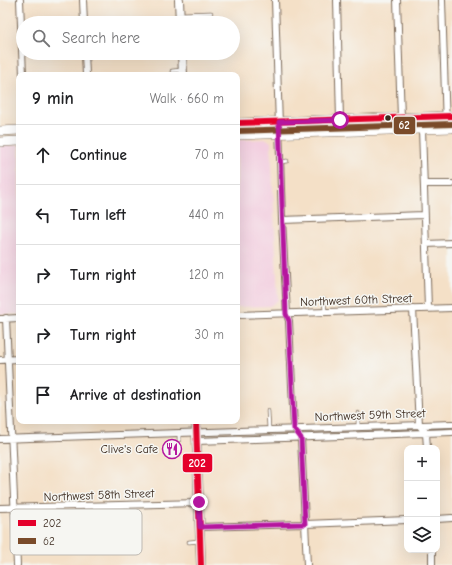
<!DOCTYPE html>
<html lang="en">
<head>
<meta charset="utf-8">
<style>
  body { margin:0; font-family:"Comic Neue",sans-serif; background:#f2f2f2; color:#202124 }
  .controls { position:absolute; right:12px; bottom:12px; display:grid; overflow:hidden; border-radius:8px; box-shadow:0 4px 16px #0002 }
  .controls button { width:36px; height:36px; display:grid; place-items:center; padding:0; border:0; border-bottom:1px solid #e0e0e0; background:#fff; color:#202124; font:20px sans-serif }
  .stop { position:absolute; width:12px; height:12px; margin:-9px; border:3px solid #b5179e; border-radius:50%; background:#fff }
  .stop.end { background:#b5179e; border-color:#fff; box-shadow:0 1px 4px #0008 }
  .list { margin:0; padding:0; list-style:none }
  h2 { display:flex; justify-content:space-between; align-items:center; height:52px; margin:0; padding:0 16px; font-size:17px }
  h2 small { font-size:13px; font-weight:400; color:#757577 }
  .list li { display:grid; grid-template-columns:26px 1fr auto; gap:12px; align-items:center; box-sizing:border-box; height:60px; padding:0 16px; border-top:1px solid #e0e0e0 }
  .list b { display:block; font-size:15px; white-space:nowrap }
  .list em { font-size:13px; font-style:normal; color:#757577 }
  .icon { flex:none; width:22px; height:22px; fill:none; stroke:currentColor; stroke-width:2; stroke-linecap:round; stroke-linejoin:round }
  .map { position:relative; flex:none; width:452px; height:565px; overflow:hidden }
  .search { position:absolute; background:#fff; box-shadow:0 4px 16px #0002; left:16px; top:16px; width:224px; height:44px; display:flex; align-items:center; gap:10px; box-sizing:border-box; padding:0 14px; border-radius:22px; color:#757577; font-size:15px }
  .panel { position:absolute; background:#fff; box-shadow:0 4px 16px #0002; left:16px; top:72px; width:224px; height:352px; border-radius:8px }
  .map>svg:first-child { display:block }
  .built { fill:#f3cfe0 }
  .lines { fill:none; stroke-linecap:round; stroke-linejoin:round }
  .service-casing { stroke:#7c6a59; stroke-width:4.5 }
  .minor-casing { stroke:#7c6a59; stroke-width:8 }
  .tertiary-casing { stroke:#7c6a59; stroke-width:10 }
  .secondary-casing { stroke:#7c6a59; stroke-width:10 }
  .service { stroke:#fff; stroke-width:3 }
  .minor { stroke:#fff; stroke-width:6 }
  .tertiary { stroke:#fff; stroke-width:8 }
  .secondary { stroke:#fff; stroke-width:9 }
  .bus-1-casing { stroke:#f6f6f2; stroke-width:9 }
  .bus-2-casing { stroke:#f6f6f2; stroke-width:9 }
  .bus-1 { stroke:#e4002b; stroke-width:6 }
  .bus-2 { stroke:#7a4b2a; stroke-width:6 }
  .route { stroke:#b5179e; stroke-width:5 }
  .bus-dot { fill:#3b2a1e; stroke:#f6f6f2; stroke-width:1.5 }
  .labels { text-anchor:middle; stroke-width:3; stroke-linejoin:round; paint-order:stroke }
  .street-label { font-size:12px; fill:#3b2a1e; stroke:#f6f6f2 }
  .poi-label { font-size:12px; fill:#3b2a1e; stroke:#f6f6f2; text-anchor:end }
  .key { fill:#f6f6f2; stroke:#beb9b2; stroke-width:1 }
  .key-label { font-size:11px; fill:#3b2a1e }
  .line-badge { stroke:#f6f6f2; stroke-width:1.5 }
  .badge-label { font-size:11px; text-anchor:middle; font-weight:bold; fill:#fff }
</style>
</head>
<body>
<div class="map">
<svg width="452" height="565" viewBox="0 0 452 565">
  <rect width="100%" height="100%" fill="#f6f6f2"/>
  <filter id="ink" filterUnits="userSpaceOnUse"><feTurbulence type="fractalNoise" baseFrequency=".025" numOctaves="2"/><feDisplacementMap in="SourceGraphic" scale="8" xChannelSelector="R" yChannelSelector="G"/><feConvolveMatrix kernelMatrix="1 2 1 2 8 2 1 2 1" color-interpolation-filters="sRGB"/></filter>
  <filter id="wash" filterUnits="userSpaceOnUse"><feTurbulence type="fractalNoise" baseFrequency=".012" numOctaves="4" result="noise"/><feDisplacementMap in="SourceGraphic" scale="16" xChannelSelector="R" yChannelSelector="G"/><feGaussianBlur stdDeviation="0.9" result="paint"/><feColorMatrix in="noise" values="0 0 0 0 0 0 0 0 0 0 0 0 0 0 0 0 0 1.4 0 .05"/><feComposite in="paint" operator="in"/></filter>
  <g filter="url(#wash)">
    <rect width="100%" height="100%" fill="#f4e0c7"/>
    <path class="built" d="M267,139L271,142L278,300L270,306L237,307V140Z
      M19,145V314H0V146Z"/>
  </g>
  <g filter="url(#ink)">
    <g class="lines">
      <g class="service-casing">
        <path id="service" d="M180,14L211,13
          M172,71L182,70
          M280,162L287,161
          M324,299L325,312
          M268,411L269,430
          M358,413V427
          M179,433V440
          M189,542L199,541"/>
      </g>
      <g class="minor-casing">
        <path id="minor" d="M20,0L23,75
          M83,0L84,23
          M275,0L282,220L287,314L289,321L294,429L301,438L307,565
          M337,0L340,120
          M397,0L401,118
          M442,0L446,128
          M85,53L86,75
          M422,129L428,308
          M424,184H452
          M282,220L424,215
          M426,244L452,243
          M413,309L419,425L426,433L427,448
          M237,315L452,308
          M6,318L17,565
          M0,319L19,318
          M0,360L19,359
          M0,439L452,424
          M197,441L452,432
          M0,508L199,503
          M437,519L452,518
          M200,527L305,524L407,520
          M432,550V565"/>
      </g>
      <g class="tertiary-casing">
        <path id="tertiary" d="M179,0L180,23
          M182,53L183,75
          M196,421L201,565"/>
      </g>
      <g class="secondary-casing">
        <path id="secondary" d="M237,123L452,116
          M0,131L19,130
          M237,135L452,128
          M0,142L19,141"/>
      </g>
      <use href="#service" class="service"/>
      <use href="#minor" class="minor"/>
      <use href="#tertiary" class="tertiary"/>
      <use href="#secondary" class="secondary"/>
      <g class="bus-1-casing">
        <path id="bus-1" d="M237,123L452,116
          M196,421L201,565"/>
      </g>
      <g class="bus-2-casing">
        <path id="bus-2" d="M237,131L452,124"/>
      </g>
      <use href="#bus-1" class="bus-1"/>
      <use href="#bus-2" class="bus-2"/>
    </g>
  </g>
  <g class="lines" filter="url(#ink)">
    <path class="route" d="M199,502L200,527L305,524L301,438L294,429L289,321L286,314L279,122L340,120"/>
  </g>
  <defs>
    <g id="restaurant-ring" transform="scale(1)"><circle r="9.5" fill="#f6f6f2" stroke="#b5179e" stroke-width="1.5"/><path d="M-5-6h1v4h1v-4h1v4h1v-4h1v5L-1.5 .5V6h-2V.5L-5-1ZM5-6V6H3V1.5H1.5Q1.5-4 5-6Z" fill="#b5179e"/></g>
  </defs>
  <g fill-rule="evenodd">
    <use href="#restaurant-ring" x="172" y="449"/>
  </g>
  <circle class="bus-dot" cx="388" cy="118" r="3.5"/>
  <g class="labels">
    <g class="street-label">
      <text transform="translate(356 300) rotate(-2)" y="4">Northwest 60th Street</text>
      <text transform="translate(370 415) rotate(-2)" y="4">Northwest 59th Street</text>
      <text transform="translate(99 495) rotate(-2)" y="4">Northwest 58th Street</text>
    </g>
    <g class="poi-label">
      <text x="158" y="453">Clive's Cafe</text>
    </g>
  </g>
  <rect x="10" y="509" width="132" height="46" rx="6" class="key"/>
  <rect x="18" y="520" width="18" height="6" fill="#e4002b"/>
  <rect x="18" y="538" width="18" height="6" fill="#7a4b2a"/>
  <g class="key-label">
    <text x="43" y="527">202</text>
    <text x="43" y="545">62</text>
  </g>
  <g class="line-badge">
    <rect x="393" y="116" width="23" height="19" rx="4" fill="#7a4b2a"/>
    <rect x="182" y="453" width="31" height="20" rx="4" fill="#e4002b"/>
  </g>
  <g class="badge-label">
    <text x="404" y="129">62</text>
    <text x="197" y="467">202</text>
  </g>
</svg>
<div class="controls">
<button>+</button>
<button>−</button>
<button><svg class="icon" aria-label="layers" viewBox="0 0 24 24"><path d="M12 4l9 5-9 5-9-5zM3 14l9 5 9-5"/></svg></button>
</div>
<div class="stop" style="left:340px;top:120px"></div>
<div class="stop end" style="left:199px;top:502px"></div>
<div class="search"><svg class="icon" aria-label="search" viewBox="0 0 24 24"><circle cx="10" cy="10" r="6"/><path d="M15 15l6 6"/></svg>Search here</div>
<section class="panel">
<h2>9 min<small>Walk · 660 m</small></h2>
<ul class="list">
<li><svg class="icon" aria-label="ahead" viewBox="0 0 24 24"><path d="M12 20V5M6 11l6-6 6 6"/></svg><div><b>Continue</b></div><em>70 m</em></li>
<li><svg class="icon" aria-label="left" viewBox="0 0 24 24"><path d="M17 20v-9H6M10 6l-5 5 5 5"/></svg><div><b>Turn left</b></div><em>440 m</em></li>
<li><svg class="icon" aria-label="right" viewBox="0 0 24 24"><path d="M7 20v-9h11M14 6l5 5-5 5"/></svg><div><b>Turn right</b></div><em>120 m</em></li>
<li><svg class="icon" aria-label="right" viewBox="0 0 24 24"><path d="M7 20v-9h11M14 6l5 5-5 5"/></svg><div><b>Turn right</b></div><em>30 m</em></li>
<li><svg class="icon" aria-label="arrive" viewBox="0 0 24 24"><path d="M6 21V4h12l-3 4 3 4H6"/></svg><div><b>Arrive at destination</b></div></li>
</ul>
</section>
</div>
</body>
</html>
